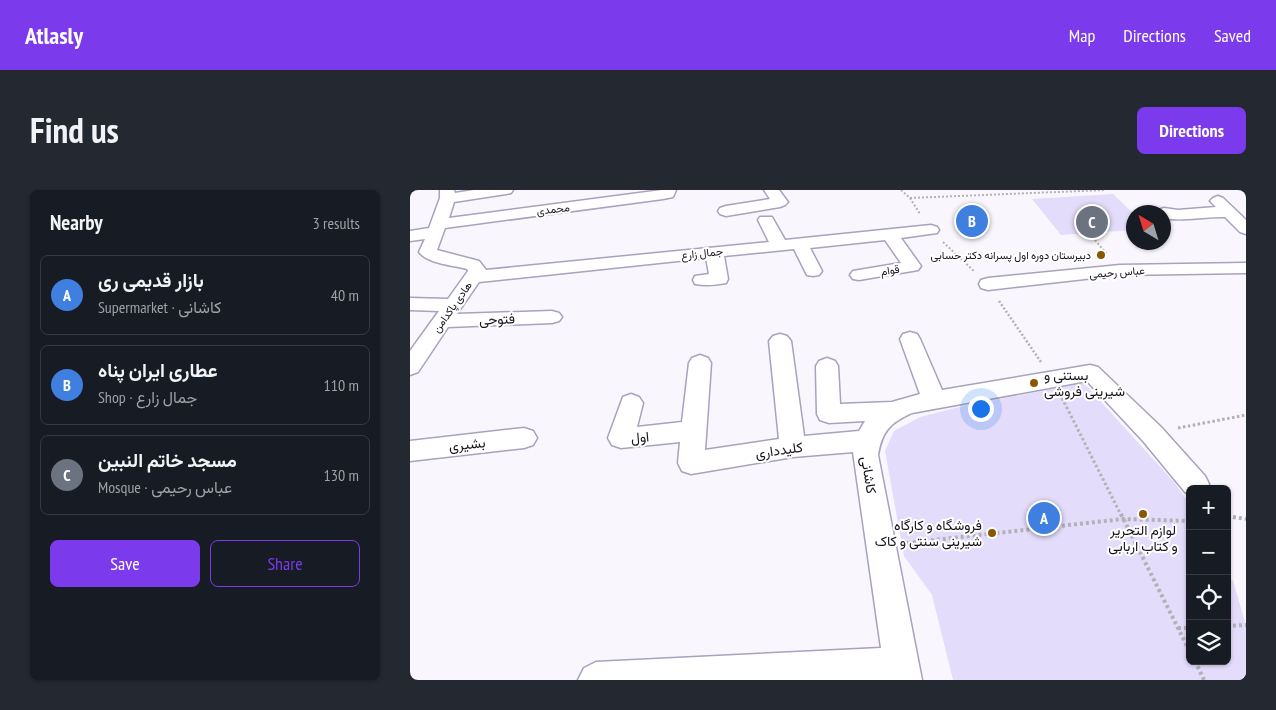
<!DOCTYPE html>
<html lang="en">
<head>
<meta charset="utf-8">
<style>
  body { margin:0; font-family:"PT Sans Narrow",Vazirmatn,sans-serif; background:#242831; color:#f1f3f6 }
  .controls { position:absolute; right:15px; bottom:15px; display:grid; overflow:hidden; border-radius:8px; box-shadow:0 1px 4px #0004 }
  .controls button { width:45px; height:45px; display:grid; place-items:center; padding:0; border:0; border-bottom:1px solid #363941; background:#171b24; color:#f1f3f6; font:25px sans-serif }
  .compass { position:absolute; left:716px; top:15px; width:45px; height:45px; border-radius:50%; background:#171b24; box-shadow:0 1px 4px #0004; rotate:322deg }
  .you { position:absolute; left:570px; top:218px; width:18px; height:18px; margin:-12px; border:4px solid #fff; border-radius:50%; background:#1a73e8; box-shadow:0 0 0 8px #1a73e833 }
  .badge { display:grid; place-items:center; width:32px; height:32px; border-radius:50%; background:#7c3aed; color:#fff; font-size:16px; font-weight:700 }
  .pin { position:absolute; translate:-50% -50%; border:2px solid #fff; box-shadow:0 1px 5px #0006 }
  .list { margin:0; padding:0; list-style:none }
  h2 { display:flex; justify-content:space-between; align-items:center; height:65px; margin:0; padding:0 20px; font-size:21px }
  h2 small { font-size:16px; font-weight:400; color:#9ea1a6 }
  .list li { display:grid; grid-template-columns:32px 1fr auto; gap:15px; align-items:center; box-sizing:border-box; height:80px; margin:0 10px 10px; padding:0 10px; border:1px solid #363941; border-radius:8px }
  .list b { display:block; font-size:19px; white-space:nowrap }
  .list p { margin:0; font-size:16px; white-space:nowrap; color:#9ea1a6 }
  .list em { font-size:16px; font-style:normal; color:#9ea1a6 }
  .actions { display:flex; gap:10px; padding:15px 20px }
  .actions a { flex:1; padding:11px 0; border:1px solid #7c3aed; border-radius:8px; text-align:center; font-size:18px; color:#7c3aed }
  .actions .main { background:#7c3aed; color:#fff }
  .icon { flex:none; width:28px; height:28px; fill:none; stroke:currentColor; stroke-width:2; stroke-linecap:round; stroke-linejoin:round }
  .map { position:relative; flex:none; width:836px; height:490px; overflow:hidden; border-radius:8px }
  header { display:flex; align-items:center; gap:30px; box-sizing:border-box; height:70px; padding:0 25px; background:#7c3aed; color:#fff }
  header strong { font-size:24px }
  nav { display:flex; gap:28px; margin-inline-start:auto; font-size:18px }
  .intro { display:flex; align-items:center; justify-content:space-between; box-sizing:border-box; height:120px; padding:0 30px }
  h1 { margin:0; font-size:35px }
  .button { padding:12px 22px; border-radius:8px; background:#7c3aed; color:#fff; font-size:18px; font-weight:700 }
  main { display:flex; gap:30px; padding:0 30px }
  aside { flex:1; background:#171b24; border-radius:8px; box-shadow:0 1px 4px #0004 }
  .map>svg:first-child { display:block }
  .building { fill:#e4dcfb }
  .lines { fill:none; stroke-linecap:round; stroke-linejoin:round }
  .street-casing { stroke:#a9a1bd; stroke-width:3 }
  .path-far3 { stroke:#b3b1b8; stroke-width:2; stroke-dasharray:2 2; stroke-linecap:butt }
  .path-far2 { stroke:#b3b1b8; stroke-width:2.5; stroke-dasharray:2 2; stroke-linecap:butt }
  .path-far1 { stroke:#b3b1b8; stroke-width:3; stroke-dasharray:2.5 2.5; stroke-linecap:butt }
  .path { stroke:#b3b1b8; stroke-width:4; stroke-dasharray:3 3; stroke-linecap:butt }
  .street { fill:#fff; fill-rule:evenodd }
  .poi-dot { fill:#895700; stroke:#fff; stroke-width:2 }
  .labels { text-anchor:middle; stroke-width:4; stroke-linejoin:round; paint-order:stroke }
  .far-street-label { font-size:11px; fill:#17141e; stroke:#fff }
  .far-poi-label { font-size:11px; fill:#17141e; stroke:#fff; text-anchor:end }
  .street-label { font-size:14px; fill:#17141e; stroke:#fff }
  .poi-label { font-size:14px; fill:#17141e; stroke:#fff; text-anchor:start }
</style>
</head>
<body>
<header>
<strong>Atlasly</strong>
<nav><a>Map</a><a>Directions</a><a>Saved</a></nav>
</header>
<div class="intro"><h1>Find us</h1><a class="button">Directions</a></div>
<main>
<aside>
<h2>Nearby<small>3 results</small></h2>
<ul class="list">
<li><span class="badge" style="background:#3f7fe0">A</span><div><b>بازار قدیمی ری</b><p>Supermarket · کاشانی</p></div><em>40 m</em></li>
<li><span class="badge" style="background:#3f7fe0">B</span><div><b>عطاری ایران پناه</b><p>Shop · جمال زارع</p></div><em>110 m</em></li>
<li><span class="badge" style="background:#6b7280">C</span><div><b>مسجد خاتم النبین</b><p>Mosque · عباس رحیمی</p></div><em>130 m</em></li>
</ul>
<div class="actions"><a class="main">Save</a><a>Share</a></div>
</aside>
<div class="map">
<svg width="836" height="490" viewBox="0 0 836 490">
  <rect width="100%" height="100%" fill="#f9f7fd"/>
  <path class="building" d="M703,4L724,24V40L651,45L622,9Z
    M674,193L764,292L780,315V471H817V391L823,390L836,436V490H543L522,405L494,366L475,261L484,241L510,227L553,216Z"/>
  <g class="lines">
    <g class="street-casing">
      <path id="street" d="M30,0H44L45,3L64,0H103L101,3L96,4L44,12L39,28L252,0H266L263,7L253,9L35,38L27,60L69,71L76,80L359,52L348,30L350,27H362L375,50L521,35L527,37L529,40L527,43L491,48L511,76L508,80L449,90L443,89L440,85L443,81L491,73L475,50L400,58L412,81L409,85L403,86L397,85L384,59L314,66L318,89L316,93C306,95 295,96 285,94L283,90L285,86L299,84L296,68L69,92L47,124L142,121L149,123L152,127L149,131L142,133L38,137L8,182L0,185V161L29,121L0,120V108L38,109L58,81L57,79C43,75 18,74 9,62L15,49L0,51V41L19,38L30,8Z
        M354,0H369L378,12L375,15L370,17L316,26L310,24L308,21L310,18L316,16L360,9Z
        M808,6L813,8L836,30V44L830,42L815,27C795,26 772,32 754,28V22H747L748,20L754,18L768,20L806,17L800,11L803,8Z
        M836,73V83L710,85L578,100L571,98L569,94L571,90L578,88L710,75Z
        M500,142L507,144L510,149L532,200L680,175L688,177L751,237L795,286L799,294L796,299H780V304L775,302L733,251L677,191L502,223C480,233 472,241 468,265L512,490H168L174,478L186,472L471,458L443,262L383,267L281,284L272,281L268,273L270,252L211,258L202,255L198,248L213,207L221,204L229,207L233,213L227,237L272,232L279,173L282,168L290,165L298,168L301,173L295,260L369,249L359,151L363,146L370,144L377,146L381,151L394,246L449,241L455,231L419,233L410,230L407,224L406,176L409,171L417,168L425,171L428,176L430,214L482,212L510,204L490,149L493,144Z
        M114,238L123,241L127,248L123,255L114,258L0,271V251Z"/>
    </g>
    <path class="path-far3" d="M491,0L500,8L510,24
      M500,8L696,0
      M685,50L697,64
      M533,52L565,82"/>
    <path class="path-far2" d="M589,111L631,172"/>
    <path class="path-far1" d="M652,208L711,325
      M768,238L836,225"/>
    <path class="path" d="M711,324L780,462
      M817,326L836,329
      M497,353L713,329L780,331
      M817,436L836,435
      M768,438H780
      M785,471L794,490"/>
    <use href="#street" class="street"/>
  </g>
  <g class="poi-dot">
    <circle cx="691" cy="65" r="5"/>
    <circle cx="624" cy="193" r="5"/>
    <circle cx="733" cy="324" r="5"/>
    <circle cx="582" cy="343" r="5"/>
  </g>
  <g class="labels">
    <g class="far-street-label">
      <text transform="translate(143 19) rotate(-7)" y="4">محمدی</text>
      <text transform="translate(292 63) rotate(-6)" y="4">جمال زارع</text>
      <text transform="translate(480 80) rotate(-9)" y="4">قوام</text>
      <text transform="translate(707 82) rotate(-4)" y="4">عباس رحیمی</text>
      <text transform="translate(42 117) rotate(-55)" y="4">هادی پاکدامن</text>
    </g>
    <g class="far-poi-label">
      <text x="681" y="69">دبیرستان دوره اول پسرانه دکتر حسابی</text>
    </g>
    <g class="street-label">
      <text transform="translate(87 129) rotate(-2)" y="5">فتوحی</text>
      <text transform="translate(230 247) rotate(-5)" y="5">اول</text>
      <text transform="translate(57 254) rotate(-6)" y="5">بشیری</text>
      <text transform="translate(369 260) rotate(-8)" y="5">کلیدداری</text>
      <text transform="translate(459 285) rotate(81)" y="5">کاشانی</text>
    </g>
    <g class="poi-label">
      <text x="634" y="190">بستنی و<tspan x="634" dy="16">شیرینی فروشی</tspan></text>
      <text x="572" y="340" text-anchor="end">فروشگاه و کارگاه<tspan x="572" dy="16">شیرینی سنتی و کاک</tspan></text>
      <text x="733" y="345" text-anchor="middle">لوازم التحریر<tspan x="733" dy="16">و کتاب اربابی</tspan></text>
    </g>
  </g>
</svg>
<div class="controls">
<button>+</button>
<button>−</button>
<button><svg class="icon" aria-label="locate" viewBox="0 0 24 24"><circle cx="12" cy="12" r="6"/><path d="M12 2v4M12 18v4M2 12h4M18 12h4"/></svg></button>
<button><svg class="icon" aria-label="layers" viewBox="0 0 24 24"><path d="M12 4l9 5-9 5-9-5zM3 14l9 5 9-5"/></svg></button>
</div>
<svg class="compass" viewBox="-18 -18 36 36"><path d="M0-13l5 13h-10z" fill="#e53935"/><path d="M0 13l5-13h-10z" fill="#9ea1a6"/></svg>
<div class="you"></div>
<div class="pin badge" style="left:634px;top:328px;background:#3f7fe0">A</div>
<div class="pin badge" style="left:562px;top:31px;background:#3f7fe0">B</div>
<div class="pin badge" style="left:682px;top:32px;background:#6b7280">C</div>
</div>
</main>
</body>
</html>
